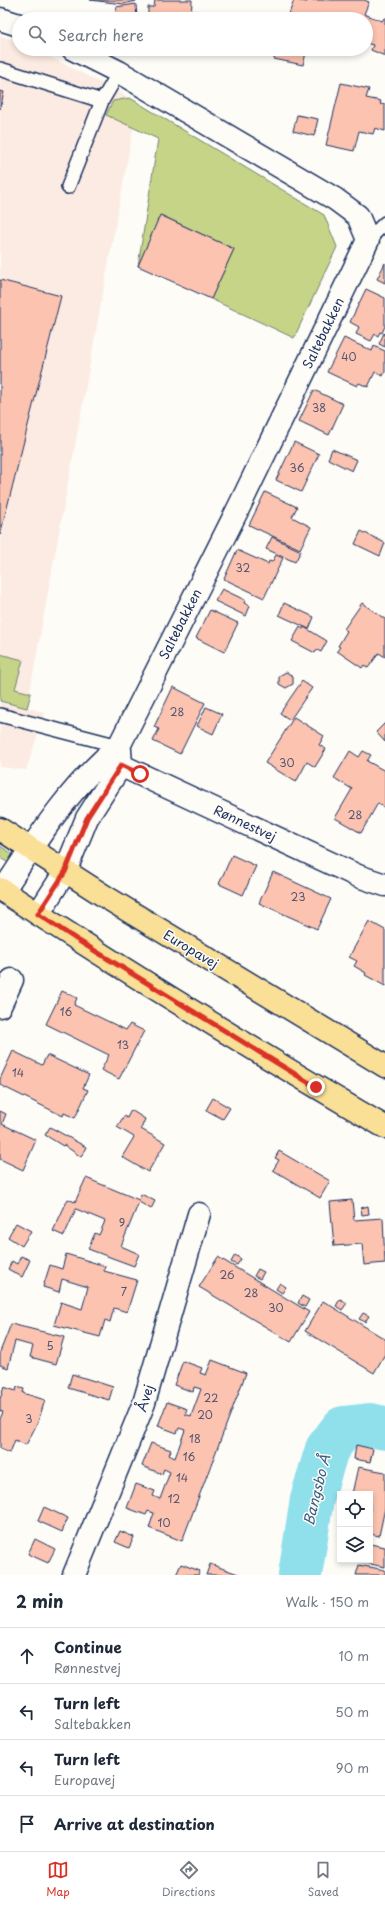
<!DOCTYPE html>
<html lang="en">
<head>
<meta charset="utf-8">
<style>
  body { margin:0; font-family:"Playpen Sans",sans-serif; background:#f6f6f7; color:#1f2937 }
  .controls { position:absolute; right:12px; bottom:12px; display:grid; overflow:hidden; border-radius:0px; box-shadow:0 2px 6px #0003 }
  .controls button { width:36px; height:36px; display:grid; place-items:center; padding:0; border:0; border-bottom:1px solid #e0e1e3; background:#fff; color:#1f2937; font:20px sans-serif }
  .stop { position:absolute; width:12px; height:12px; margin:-9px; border:3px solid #d93025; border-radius:50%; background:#fff }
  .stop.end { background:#d93025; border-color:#fff; box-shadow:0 1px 4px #0008 }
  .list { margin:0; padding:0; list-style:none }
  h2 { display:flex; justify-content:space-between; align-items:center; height:52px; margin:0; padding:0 16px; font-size:17px }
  h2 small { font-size:13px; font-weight:400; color:#747a83 }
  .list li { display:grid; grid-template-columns:26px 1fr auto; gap:12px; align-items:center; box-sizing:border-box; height:56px; padding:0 16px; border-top:1px solid #e0e1e3 }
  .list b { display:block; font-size:15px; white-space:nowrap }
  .list p { margin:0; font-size:13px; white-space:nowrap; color:#747a83 }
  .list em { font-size:13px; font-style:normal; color:#747a83 }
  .icon { flex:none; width:22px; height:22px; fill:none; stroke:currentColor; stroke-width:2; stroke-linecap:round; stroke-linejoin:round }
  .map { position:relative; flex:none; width:385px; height:1575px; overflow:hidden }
  .search { position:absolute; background:#fff; box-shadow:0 2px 6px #0003; left:12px; right:12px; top:12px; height:44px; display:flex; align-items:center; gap:10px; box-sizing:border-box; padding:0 14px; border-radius:22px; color:#747a83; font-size:15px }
  .sheet { height:276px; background:#fff }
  nav { display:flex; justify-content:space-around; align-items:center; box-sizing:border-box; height:56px; border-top:1px solid #e0e1e3; background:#fff; font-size:11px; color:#747a83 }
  nav a { display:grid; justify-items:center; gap:2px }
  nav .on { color:#d93025 }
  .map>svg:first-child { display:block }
  .built { fill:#fcebe2 }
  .green { fill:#c6d488; stroke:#708273 }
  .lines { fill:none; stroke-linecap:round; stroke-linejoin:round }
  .river { stroke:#90e0ec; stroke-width:44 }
  .building { fill:#fbc3b0; stroke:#1b2f5e }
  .service-casing { stroke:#1b2f5e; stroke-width:16 }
  .minor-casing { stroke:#1b2f5e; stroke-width:25 }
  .primary-casing { stroke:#1b2f5e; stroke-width:25 }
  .service { stroke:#fdfcf7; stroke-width:13 }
  .minor { stroke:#fdfcf7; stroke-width:22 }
  .primary { stroke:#fadf96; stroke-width:22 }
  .route { stroke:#d93025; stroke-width:5 }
  .labels { text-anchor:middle; stroke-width:3; stroke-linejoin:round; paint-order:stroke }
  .number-label { font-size:11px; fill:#535472 }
  .street-label { font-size:13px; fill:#1b2f5e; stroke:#fdfcf7 }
  .water-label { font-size:14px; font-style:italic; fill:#385b82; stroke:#fdfcf7 }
</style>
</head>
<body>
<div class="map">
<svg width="385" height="1575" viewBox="0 0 385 1575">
  <rect width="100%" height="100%" fill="#fdfcf7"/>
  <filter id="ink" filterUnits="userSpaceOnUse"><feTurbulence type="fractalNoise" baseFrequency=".025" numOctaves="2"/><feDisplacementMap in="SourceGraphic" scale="8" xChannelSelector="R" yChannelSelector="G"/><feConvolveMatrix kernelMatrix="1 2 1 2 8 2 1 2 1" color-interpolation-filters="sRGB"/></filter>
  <g filter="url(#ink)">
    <path class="built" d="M0,36L19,42V49H35L138,102L27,707L45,713L26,770L0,767Z"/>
    <path class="green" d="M130,98L324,215L337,247L294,338L211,299L234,249L161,215L138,266L158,139L106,115L113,101Z
      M0,654L23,660L15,689L31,693L27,708L0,701Z
      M0,846L14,855L9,863L0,858Z"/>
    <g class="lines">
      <path class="river" d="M300,1575L312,1499L327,1449L343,1428L370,1425L385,1428"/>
    </g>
    <path class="building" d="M90,0H136V1L123,4Z
      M155,0H192L191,19H148V7H154Z
      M294,0L307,2L308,0H364L369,2L364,14L382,21L385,17V56L371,50L373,45L366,43V19H300L289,14Z
      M136,4L137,19H117L116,7Z
      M275,49H307L303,65L274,59Z
      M341,83L369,89L366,98L381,101L380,104L385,105V131L375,128L373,134L359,131L354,151L326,145Z
      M0,91L4,92L0,109Z
      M297,115L318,119L314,136L293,131Z
      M160,215L234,249L211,299L138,266Z
      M385,263V283L377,279Z
      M0,280L61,296L0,535Z
      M366,289L385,298V326L382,333L380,332L378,336L375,334L371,341L356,334L359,327L350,322Z
      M384,333L385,334V347L379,344Z
      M344,338L372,351L374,346L385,351V372L383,376L375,372L368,387L359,383L357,386L327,372Z
      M314,390L343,404L329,435L299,421Z
      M294,442L319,454L301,492L276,480Z
      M332,449L357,460L352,471L328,459Z
      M265,492L297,507L292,517L311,527L300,549L249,525Z
      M361,531L385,543L380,556L355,544Z
      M272,537L301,551L295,562L266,549Z
      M237,550L268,564L269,561L272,562L276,555L283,558L264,598L224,579Z
      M222,589L245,600L244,603L250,606L246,616L215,601Z
      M284,603L314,617L309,629L279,615Z
      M362,603L385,619V657L379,653L368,668L364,665L362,668L337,651L340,647L338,646L347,631L344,629Z
      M210,610L238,623L224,652L196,638Z
      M300,627L303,629L304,627L327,641L321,652L317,650L315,653L292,641Z
      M286,672L293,676V684L286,688L279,684V676Z
      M302,681L312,688L290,720L280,713Z
      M173,687L205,703L180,754L153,741L159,729L154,727Z
      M206,707L222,714L213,734L197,726Z
      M294,717L324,736L319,745L326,749L315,767L307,762L296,782L265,763Z
      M385,723V742L376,732Z
      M350,751L359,757L363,751L371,755L367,761L385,771V808L378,803L361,833L335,818L352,789L334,778Z
      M232,855L256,866L243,895L219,884Z
      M273,872L331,899L317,929L259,903Z
      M369,921L385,930V986L365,975L366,973L354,966L357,961L349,957Z
      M62,991L77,998L74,1005L126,1030L130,1024L144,1031L119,1079L101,1070L109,1055L46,1024Z
      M13,1051L42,1065L47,1055L89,1075L83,1088L88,1090L75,1118L64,1113L63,1116L0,1085V1079Z
      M213,1098L230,1108L223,1119L206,1110Z
      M131,1110L145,1119L141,1129L165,1143L148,1172L122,1157L134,1137L117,1127L124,1116L127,1118Z
      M0,1111L6,1114L2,1124L36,1140L23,1170L0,1159Z
      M50,1127L86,1147L81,1157L64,1145L63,1146L45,1135Z
      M279,1151L330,1181L320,1198L273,1170L279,1160L275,1158Z
      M86,1178L139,1200L141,1194L155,1201L151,1209L139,1202L121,1246L139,1254L134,1266L88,1249L95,1233L99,1235L105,1221L76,1209L64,1236L53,1231L68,1199L75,1202Z
      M352,1200L354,1220L383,1218L385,1263L364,1265L362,1244L334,1246L330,1202Z
      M368,1206L369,1214L362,1215L361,1208Z
      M16,1223L31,1231L22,1246L8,1237Z
      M66,1254L105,1266L104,1271L137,1280L127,1312L114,1308L110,1322L105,1320L100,1337L54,1325L61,1302L82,1309L88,1287L62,1279L59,1292L43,1287L50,1265L62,1269Z
      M235,1255L241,1259L237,1265L231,1262Z
      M21,1256L30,1260L22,1277L8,1269L12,1261L17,1264Z
      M218,1257L309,1312L291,1342L199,1287Z
      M258,1269L264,1272L260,1279L254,1276Z
      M280,1283L286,1287L282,1293L276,1289Z
      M302,1296L309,1300L305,1307L298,1303Z
      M340,1299L347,1303L342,1310L336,1306Z
      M323,1301L385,1339V1354L374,1373L305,1331Z
      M363,1313L369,1316L365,1322L359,1319Z
      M11,1324L64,1337L56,1364L30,1357L33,1346L15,1341L8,1368L0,1365V1352Z
      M212,1360L246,1373L182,1541L149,1528L154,1513L148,1511L146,1515L127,1508L136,1484L155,1491L153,1496L160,1499L170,1472L164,1469L162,1474L142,1466L151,1443L171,1450L169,1455L175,1458L185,1430L179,1428L177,1433L158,1426L167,1402L187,1409L185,1414L191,1416L201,1389L194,1387L193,1392L174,1385L183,1361L202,1368L200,1373L206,1375Z
      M72,1374L113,1387L109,1400L68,1388Z
      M4,1387L16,1391L17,1387L24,1389L23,1393L45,1400L38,1422L26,1445L15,1440L10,1453L0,1449V1419L3,1412L0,1411V1399Z
      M356,1445L373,1449L370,1462L354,1459Z
      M358,1467L385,1472V1508L379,1536L370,1534V1494H352Z
      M44,1507L68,1518L62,1532L38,1521Z
      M120,1531L134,1537L129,1548L115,1542Z
      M35,1539L55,1549L48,1563L28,1554Z
      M370,1544L385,1547V1567L351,1560H370Z
      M181,1564L200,1571L198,1575H176Z
      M210,1564L241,1575H206Z
      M359,1565L385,1570V1575H356Z"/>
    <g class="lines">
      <g class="service-casing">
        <path id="service" d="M0,69L102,101
          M68,187L102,101L119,72
          M368,240L385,223
          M0,715L119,746"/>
      </g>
      <g class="minor-casing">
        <path id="minor" d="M0,19L19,25
          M105,758L358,876L385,885
          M3,891C37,839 70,786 119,746L239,507L368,240L358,216L335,199L119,72L73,49
          M38,914L65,872L87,818L121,765L120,750
          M0,1006L12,980
          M74,1575L144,1403L199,1214"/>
      </g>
      <g class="primary-casing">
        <path id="primary" d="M0,829L109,899L385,1066
          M0,889C126,972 255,1051 385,1127"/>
      </g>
      <use href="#service" class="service"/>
      <use href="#minor" class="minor"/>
      <use href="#primary" class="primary"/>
    </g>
  </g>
  <g class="lines" filter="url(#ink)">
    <path class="route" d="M140,774L121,765L87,818L65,872L38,914L79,941L316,1087"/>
  </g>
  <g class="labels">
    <g class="number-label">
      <text x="349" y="361">40</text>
      <text x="319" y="412">38</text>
      <text x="297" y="472">36</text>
      <text x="243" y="572">32</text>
      <text x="177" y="716">28</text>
      <text x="287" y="767">30</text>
      <text x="355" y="819">28</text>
      <text x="298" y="901">23</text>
      <text x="66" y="1016">16</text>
      <text x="123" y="1049">13</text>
      <text x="18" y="1077">14</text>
      <text x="122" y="1227">9</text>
      <text x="227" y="1279">26</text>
      <text x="124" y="1296">7</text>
      <text x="251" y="1297">28</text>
      <text x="276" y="1312">30</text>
      <text x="50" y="1350">5</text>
      <text x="211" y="1402">22</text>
      <text x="205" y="1419">20</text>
      <text x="29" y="1423">3</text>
      <text x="195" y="1443">18</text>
      <text x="189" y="1461">16</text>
      <text x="182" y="1482">14</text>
      <text x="174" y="1503">12</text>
      <text x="164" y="1527">10</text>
    </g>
    <g class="street-label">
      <text transform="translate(323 333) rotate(-64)" y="5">Saltebakken</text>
      <text transform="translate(180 624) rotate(-63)" y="5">Saltebakken</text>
      <text transform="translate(245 823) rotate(25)" y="5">Rønnestvej</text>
      <text transform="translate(191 949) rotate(31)" y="5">Europavej</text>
      <text transform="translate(145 1398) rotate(-72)" y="5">Åvej</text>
    </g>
    <g class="water-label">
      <text transform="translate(317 1490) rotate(-76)" y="5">Bangsbo Å</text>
    </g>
  </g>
</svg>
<div class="controls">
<button><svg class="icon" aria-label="locate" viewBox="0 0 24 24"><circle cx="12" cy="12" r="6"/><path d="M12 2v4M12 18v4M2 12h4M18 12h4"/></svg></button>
<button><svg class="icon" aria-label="layers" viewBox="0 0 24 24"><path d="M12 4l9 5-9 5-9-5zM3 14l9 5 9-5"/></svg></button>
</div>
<div class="stop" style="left:140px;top:774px"></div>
<div class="stop end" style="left:316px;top:1087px"></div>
<div class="search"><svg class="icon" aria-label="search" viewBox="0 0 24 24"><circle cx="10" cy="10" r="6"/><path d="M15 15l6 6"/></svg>Search here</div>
</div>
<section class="sheet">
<h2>2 min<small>Walk · 150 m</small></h2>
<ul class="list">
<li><svg class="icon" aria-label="ahead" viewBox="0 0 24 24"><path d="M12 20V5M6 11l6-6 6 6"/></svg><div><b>Continue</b><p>Rønnestvej</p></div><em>10 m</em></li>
<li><svg class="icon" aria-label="left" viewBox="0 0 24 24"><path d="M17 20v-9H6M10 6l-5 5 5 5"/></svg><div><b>Turn left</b><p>Saltebakken</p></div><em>50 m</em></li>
<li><svg class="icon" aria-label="left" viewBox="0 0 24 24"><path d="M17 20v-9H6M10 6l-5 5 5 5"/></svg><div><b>Turn left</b><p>Europavej</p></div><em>90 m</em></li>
<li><svg class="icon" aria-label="arrive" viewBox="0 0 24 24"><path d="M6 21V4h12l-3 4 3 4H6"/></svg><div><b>Arrive at destination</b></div></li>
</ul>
</section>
<nav>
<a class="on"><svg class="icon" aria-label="map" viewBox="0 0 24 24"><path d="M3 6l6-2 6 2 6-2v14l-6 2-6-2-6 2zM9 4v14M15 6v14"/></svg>Map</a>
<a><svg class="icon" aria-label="directions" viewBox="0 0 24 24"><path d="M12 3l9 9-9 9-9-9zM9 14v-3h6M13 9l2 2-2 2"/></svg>Directions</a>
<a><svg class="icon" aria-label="saved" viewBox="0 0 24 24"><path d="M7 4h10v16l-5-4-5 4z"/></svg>Saved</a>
</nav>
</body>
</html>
